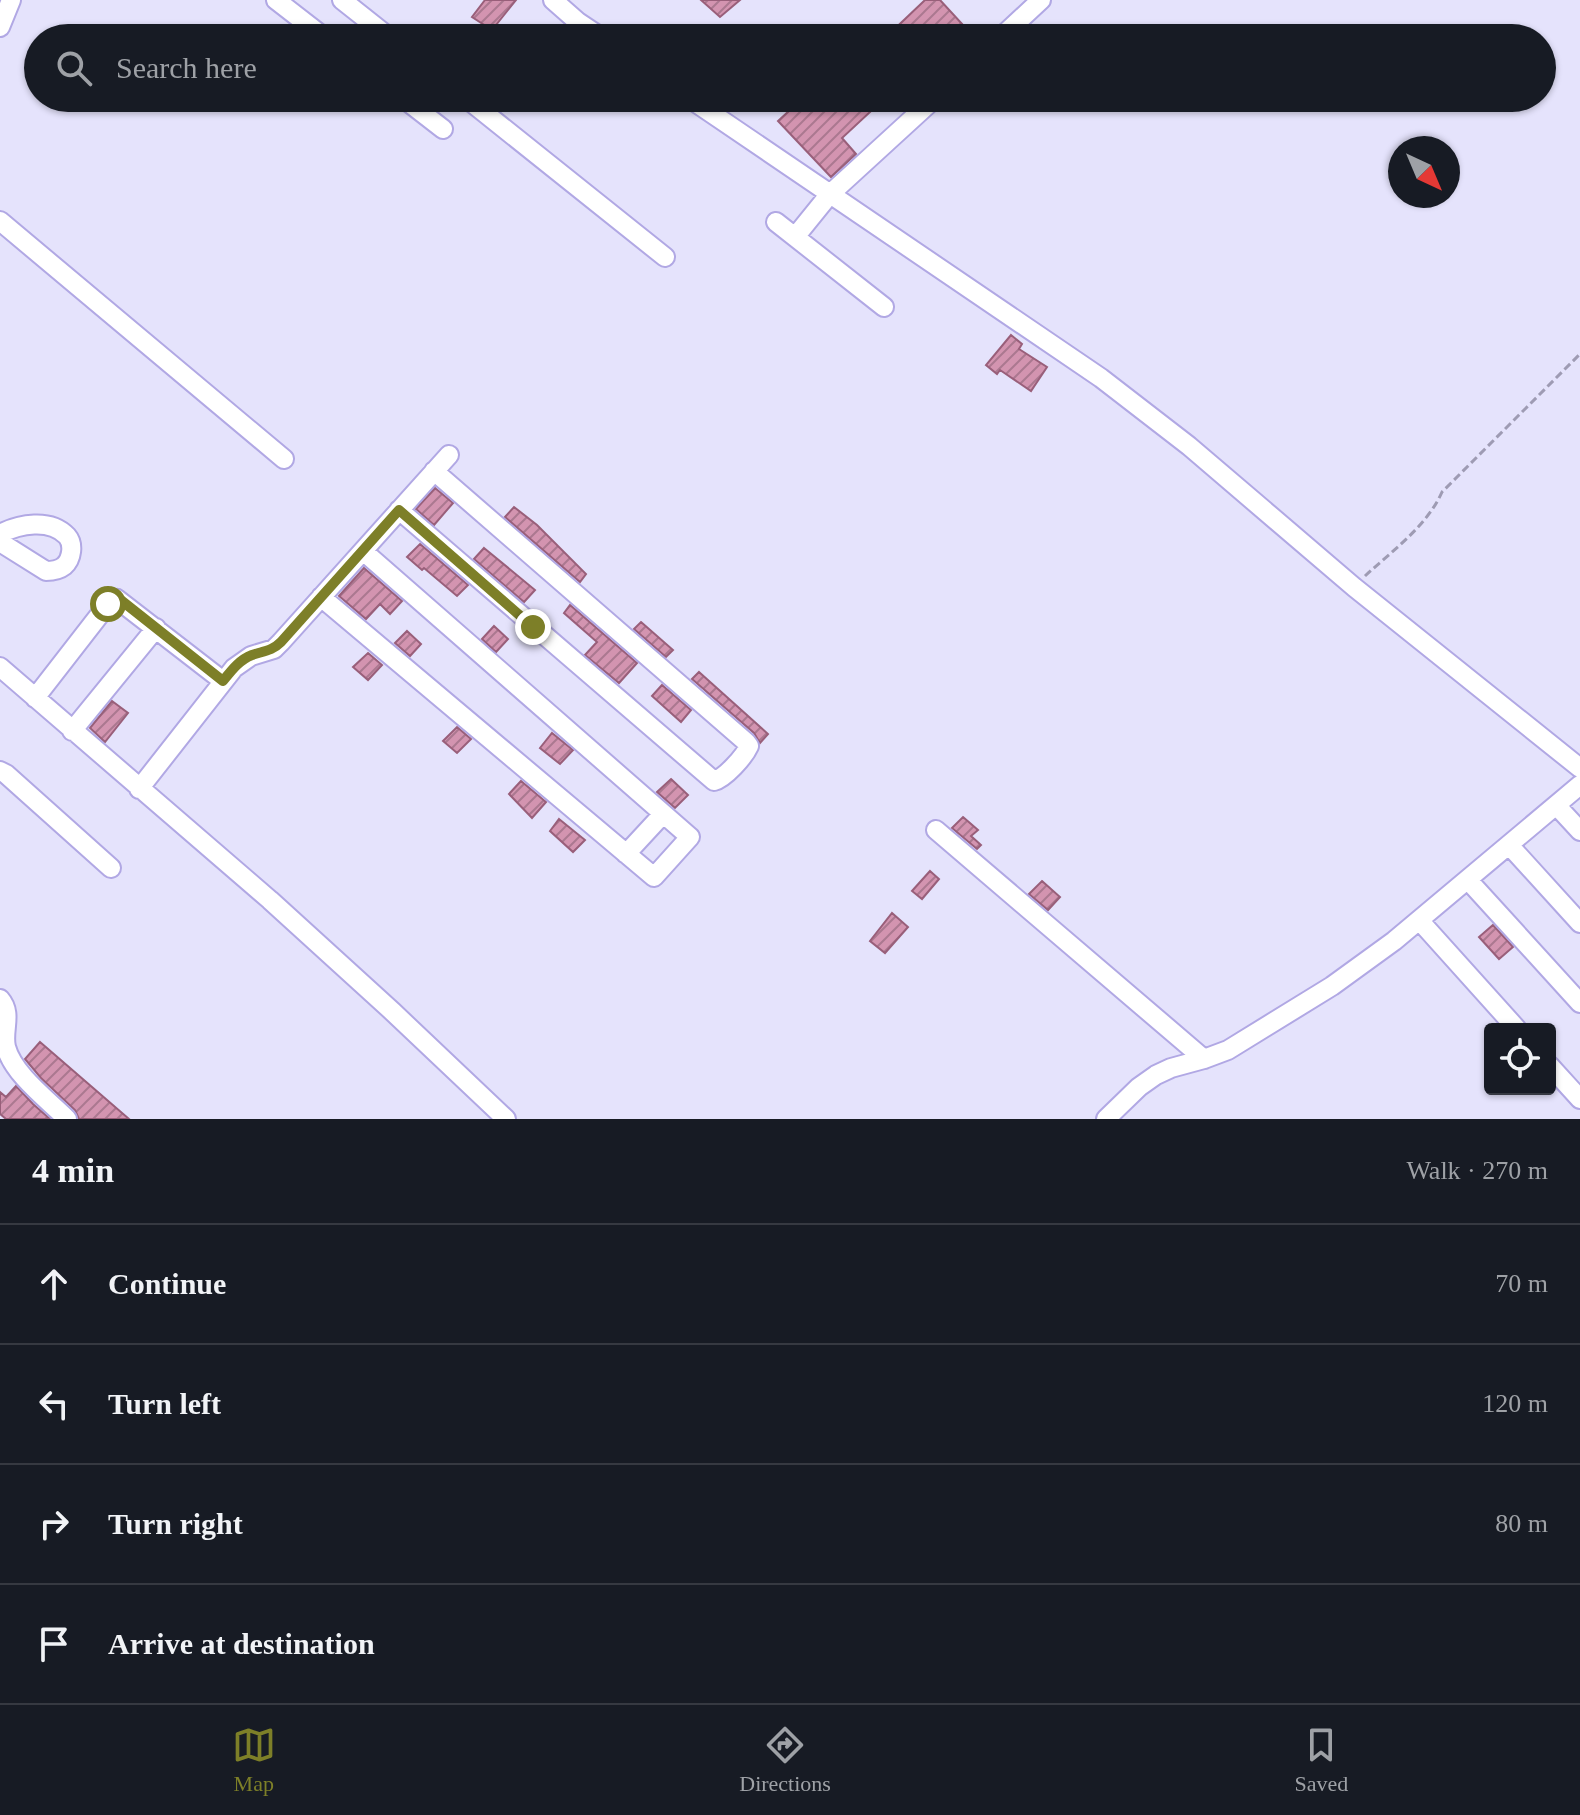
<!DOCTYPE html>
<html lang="en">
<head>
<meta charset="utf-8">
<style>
  body { margin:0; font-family:"Times New Roman",serif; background:#20242c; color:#f1f3f6 }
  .controls { position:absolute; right:24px; bottom:24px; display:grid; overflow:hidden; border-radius:8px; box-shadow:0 2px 6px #0004 }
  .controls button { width:72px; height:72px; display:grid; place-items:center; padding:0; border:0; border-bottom:2px solid #363941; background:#171b24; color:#f1f3f6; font:40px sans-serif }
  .compass { position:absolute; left:1388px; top:136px; width:72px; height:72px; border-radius:50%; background:#171b24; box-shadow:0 2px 6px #0004; rotate:136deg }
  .stop { position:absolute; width:24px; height:24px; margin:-18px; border:6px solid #7d7f28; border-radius:50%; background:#fff }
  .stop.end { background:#7d7f28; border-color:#fff; box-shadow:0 2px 8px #0008 }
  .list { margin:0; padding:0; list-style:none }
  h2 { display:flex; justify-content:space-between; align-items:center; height:104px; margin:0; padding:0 32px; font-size:34px }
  h2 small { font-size:26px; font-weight:400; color:#9ea1a6 }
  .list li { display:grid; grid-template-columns:52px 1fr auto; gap:24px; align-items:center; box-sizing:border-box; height:120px; padding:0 32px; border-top:2px solid #363941 }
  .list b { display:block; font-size:30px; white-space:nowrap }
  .list em { font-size:26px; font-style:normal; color:#9ea1a6 }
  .icon { flex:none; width:44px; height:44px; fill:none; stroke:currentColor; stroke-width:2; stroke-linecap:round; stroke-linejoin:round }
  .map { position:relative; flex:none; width:1580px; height:1119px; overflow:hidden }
  .search { position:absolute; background:#171b24; box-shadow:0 2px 6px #0004; left:24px; right:24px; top:24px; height:88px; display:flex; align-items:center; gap:20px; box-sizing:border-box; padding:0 28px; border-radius:44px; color:#9ea1a6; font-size:30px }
  .sheet { height:584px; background:#171b24 }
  nav { display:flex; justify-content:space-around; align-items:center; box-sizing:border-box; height:112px; border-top:2px solid #363941; background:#171b24; font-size:22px; color:#9ea1a6 }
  nav a { display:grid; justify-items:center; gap:4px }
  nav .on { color:#7d7f28 }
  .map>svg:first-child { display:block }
  .building { fill:url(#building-hatch); stroke:#995f7a; stroke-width:2 }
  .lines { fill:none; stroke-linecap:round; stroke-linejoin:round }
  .minor-casing { stroke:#b1a8e4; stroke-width:22 }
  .path { stroke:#9e9bb3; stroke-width:3; stroke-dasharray:8 4; stroke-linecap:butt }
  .minor { stroke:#fff; stroke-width:18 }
  .route { stroke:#7d7f28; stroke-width:10 }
</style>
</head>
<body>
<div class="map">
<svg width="1580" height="1119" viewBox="0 0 1580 1119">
  <defs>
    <pattern id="building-hatch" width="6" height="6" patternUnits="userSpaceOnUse" patternTransform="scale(2)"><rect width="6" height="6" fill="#d394b0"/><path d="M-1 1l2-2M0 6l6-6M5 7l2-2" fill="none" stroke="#ab7890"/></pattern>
  </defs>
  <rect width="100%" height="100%" fill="#e5e3fc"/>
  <path class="building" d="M485,0H516L492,30L472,17Z
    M701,0H740L720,17Z
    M925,0H940L975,38H885Z
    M803,98H885L842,138L856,154L831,177L778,121Z
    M1011,335L1022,344L1019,349L1047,367L1031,391L1000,370L997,374L986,365Z
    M435,488L453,503L434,525L416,509Z
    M514,507L537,525L586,574L580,582L505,517Z
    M420,544L468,585L457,596L424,568L422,570L407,557Z
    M484,548L535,590L524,602L474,559Z
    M364,568L402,601L390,614L380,604L366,619L339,596Z
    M570,605L637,663L619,683L585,655L597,642L564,613Z
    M641,622L673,650L666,657L634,629Z
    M494,626L508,639L496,652L482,639Z
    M407,631L421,644L410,656L395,643Z
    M368,653L382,665L368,680L353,667Z
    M699,672L768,734L760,743L754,733L692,679Z
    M662,685L691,710L681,722L652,696Z
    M112,701L128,713L105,742L90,728Z
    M457,727L471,739L457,753L443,741Z
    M552,733L573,750L560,764L540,748Z
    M671,779L688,795L675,808L657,792Z
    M521,781L546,802L532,818L509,794Z
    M963,817L978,830L971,836L981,845L977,849L952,828Z
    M559,819L585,840L573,852L550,831Z
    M930,871L939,879L922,899L912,891Z
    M1042,881L1060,897L1048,910L1029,894Z
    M892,913L908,927L885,953L870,941Z
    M1493,925L1513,947L1499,959L1479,937Z
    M40,1042L129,1119H79L75,1110L41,1078L25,1059Z
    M16,1086L33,1104L50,1119H6L0,1114V1092L6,1097Z"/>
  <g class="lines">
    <g class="minor-casing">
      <path id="minor" d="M276,0L325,38
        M342,0L390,38
        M553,0L578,22L602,38
        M0,27L11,0
        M1000,38L1041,0
        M403,98L443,129
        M466,98L665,257
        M689,98L1101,378L1189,446L1354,587L1580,768
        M0,221L284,459
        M776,222L884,307
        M795,237L829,195L935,98
        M399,510L714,781C725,778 744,757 749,746L746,742L434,471
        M0,534C19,524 50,518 67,536C74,544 72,559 64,566C59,570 51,571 46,571L0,542
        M321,597L654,877L690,837L363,551
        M0,667L270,900L393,1012L506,1119
        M35,698L108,604L117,599L223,681
        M72,731L156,628
        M0,771L6,774L111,868
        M139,789L234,668L251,656L274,649L281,642L449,455
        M1556,805L1580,831
        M936,830L1204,1059
        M1509,845L1580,923
        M626,854L663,814
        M1468,880L1580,1003
        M1419,920L1517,1029
        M0,999C13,1014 2,1030 6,1047C13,1074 48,1100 67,1119
        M1550,1066L1580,1099
        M1106,1119L1139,1087L1156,1075L1171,1068L1204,1059L1228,1050L1332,986L1394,941L1580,785"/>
    </g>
    <path class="path" d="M1365,576C1392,551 1427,526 1442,492L1580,354"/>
    <use href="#minor" class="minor"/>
  </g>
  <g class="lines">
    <path class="route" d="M108,604L117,599L122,601L223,681C231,671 239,660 252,655C264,651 272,651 281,642L399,510L533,627"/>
  </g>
</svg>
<div class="controls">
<button><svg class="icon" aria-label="locate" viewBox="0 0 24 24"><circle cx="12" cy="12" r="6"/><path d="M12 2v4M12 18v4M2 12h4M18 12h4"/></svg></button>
</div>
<svg class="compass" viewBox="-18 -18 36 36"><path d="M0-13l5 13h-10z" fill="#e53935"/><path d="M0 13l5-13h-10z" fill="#9ea1a6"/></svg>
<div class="stop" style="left:108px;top:604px"></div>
<div class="stop end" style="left:533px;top:627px"></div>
<div class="search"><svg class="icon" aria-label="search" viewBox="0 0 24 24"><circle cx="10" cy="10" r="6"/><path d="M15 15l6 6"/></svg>Search here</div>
</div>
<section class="sheet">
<h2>4 min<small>Walk · 270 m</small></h2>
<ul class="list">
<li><svg class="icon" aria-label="ahead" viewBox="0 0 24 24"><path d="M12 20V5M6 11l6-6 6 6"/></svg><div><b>Continue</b></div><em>70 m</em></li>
<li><svg class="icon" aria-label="left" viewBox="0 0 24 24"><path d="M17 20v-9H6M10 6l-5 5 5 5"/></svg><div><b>Turn left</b></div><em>120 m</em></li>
<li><svg class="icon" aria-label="right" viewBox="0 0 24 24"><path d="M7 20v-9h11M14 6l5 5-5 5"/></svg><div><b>Turn right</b></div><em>80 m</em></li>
<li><svg class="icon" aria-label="arrive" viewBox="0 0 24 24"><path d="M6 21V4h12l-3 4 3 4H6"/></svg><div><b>Arrive at destination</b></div></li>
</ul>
</section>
<nav>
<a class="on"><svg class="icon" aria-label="map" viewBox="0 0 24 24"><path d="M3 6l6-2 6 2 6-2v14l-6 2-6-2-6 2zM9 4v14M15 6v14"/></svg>Map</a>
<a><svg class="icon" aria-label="directions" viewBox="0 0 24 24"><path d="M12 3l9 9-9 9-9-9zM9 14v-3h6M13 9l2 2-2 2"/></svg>Directions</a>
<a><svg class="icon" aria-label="saved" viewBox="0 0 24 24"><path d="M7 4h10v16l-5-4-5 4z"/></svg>Saved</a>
</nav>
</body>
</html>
